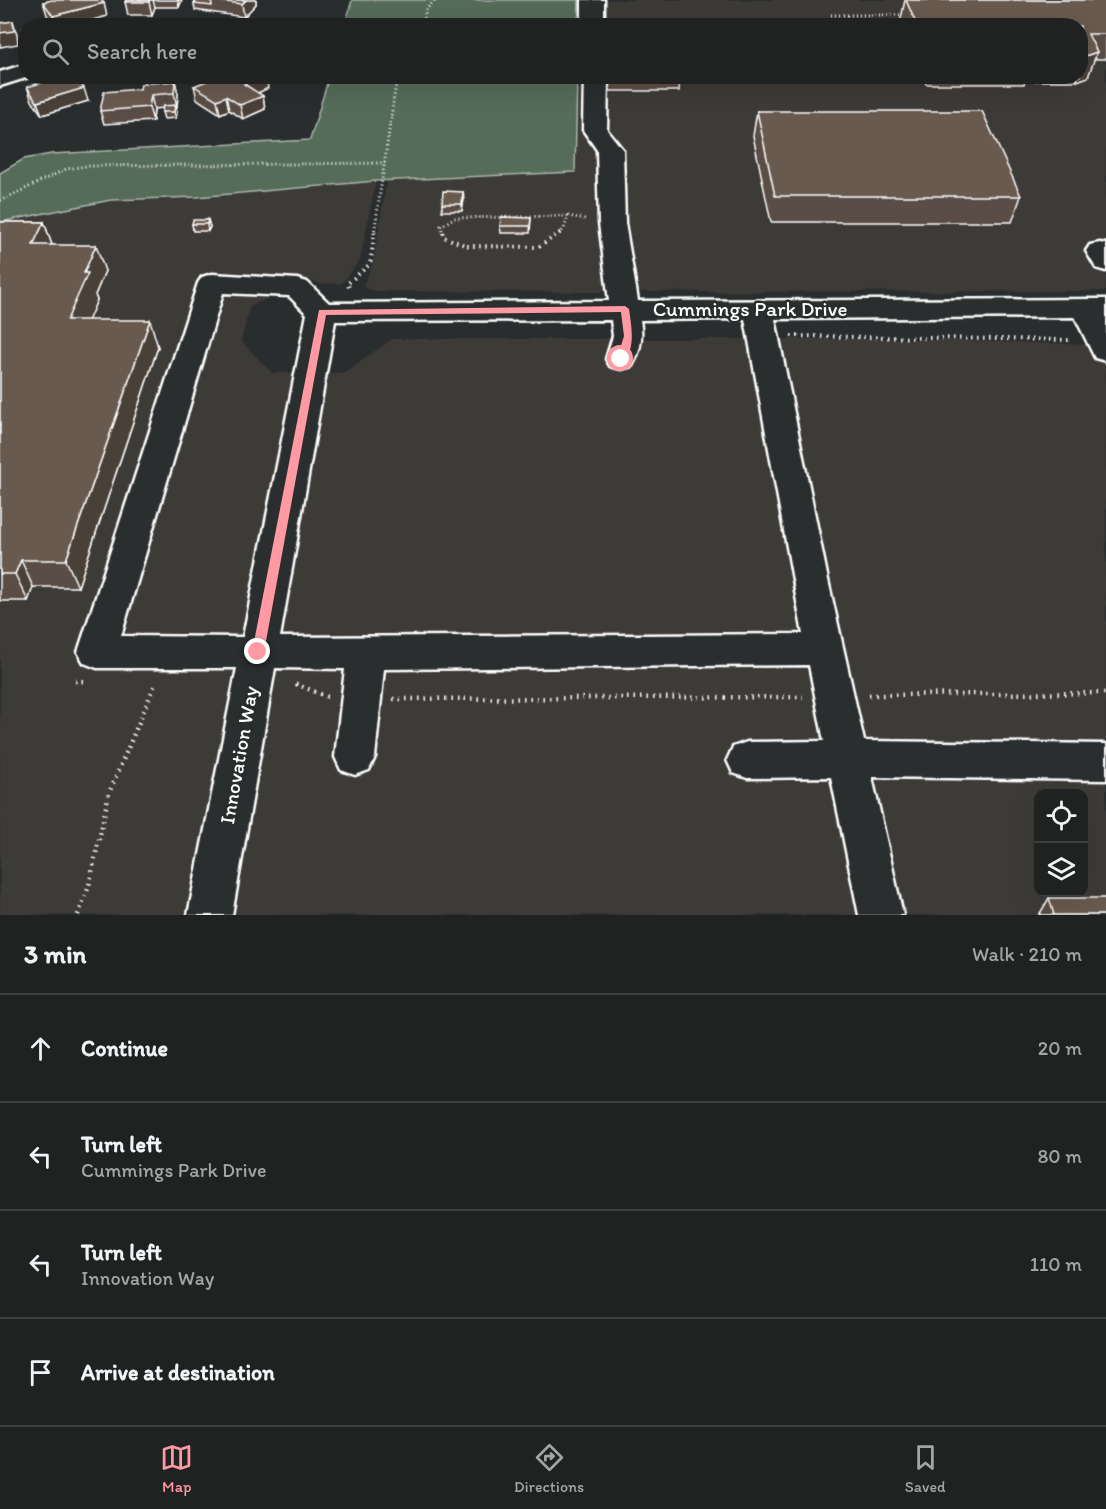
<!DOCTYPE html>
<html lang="en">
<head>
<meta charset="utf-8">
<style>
  body { margin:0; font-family:Itim,sans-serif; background:#282a2a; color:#f1f3f6 }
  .controls { position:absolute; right:18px; bottom:18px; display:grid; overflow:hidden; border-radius:12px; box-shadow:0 6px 24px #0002 }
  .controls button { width:54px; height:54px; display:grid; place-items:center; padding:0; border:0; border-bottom:2px solid #3d3f40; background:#202222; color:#f1f3f6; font:30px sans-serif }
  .stop { position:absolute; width:18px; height:18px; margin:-14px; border:4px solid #ff9aa2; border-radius:50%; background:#fff }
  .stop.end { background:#ff9aa2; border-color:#fff; box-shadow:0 2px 6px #0008 }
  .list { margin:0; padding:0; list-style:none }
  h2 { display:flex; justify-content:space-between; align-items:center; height:78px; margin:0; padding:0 24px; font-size:26px }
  h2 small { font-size:20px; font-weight:400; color:#a2a4a5 }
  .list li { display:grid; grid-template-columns:39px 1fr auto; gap:18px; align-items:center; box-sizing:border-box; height:108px; padding:0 24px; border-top:2px solid #3d3f40 }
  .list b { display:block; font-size:22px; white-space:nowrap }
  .list p { margin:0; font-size:20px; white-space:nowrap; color:#a2a4a5 }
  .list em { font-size:20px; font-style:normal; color:#a2a4a5 }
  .icon { flex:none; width:33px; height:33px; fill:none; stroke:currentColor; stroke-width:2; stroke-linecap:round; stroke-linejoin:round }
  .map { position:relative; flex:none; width:1106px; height:915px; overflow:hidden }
  .search { position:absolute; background:#202222; box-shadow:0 6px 24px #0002; left:18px; right:18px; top:18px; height:66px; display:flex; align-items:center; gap:15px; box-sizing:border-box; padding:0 21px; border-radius:24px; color:#a2a4a5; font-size:22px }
  .sheet { height:510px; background:#202222 }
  nav { display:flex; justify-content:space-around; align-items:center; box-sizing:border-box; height:84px; border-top:2px solid #3d3f40; background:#202222; font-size:16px; color:#a2a4a5 }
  nav a { display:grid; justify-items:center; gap:3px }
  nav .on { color:#ff9aa2 }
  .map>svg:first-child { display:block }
  .built { fill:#3d3a38; fill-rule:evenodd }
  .green { fill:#556c59; stroke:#aab6ac; stroke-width:1.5 }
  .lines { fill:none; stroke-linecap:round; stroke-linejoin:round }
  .minor-casing { stroke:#fff; stroke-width:5 }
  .path-far2 { stroke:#fff; stroke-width:3; stroke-dasharray:1 3; stroke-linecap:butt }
  .path-far1 { stroke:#fff; stroke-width:4; stroke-dasharray:1.5 4.5; stroke-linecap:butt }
  .path { stroke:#fff; stroke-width:4.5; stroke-dasharray:1.5 5; stroke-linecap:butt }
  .minor { fill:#2a2d2e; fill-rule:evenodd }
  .wall { fill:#5a4d45; stroke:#fff; stroke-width:1.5 }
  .shaded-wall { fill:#4a3f38; stroke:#fff; stroke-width:1.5 }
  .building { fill:#695a50; stroke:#fff; stroke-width:1.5 }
  .route { fill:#ff9aa2 }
  .labels { text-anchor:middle; stroke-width:5; stroke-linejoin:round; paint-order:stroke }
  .street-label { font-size:21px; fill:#fff; stroke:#2a2d2e }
</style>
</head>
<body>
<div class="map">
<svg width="1106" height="915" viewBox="0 0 1106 915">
  <rect width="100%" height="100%" fill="#2a2d2e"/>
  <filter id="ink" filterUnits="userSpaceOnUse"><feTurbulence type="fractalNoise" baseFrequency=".0167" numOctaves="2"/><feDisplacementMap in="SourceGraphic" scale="12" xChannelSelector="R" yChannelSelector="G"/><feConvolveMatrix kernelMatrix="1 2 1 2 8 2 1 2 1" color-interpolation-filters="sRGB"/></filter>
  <g filter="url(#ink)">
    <path class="built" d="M579,0H1106V291L583,292L379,291L367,289L363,285L373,264L387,180L575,172L577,77L1080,76V26L578,25Z
      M376,181L360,260L342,283L320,284L309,280L250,306L241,341L272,373H344L392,339H900L1106,345V915H0V222L111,200L197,197ZM1038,794H1084V892H1038Z"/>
    <path class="green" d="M352,0H579L578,25H345Z
      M329,77H577L575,172L376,181L197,197L111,200L0,222V173L24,159L51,154L310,140Z"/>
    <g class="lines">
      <g class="minor-casing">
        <path id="minor" d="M582,0H604V26H582Z
          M26,64V76H32L0,86V72Z
          M584,76H608L607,130L623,150L625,223L638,301L1106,299V361L1095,358L1075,317L775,319L828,580L864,741L1106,744V780L872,777L903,915H859L831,777L747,778L733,773L727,760L733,747L747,742L824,741L809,665L384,669L375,757L369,770L355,775L341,770L335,757L345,669L275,668L232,915H188L237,668H97L84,663L78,652L198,283L202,277L212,274L297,279L307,282L329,303L609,301L599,223L597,150L583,130ZM223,293L289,296L307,314L243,637L121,636ZM745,319L803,634L280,637L335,321L611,320L613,336L606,359L610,366L621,369L632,366C641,351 643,337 640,320Z
          M1100,243L1106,244V271L1096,268L1086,251L1090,245Z"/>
      </g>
      <path class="path-far2" d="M831,15H906
        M423,26L426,9L436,0
        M0,201L66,169L86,166L385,163
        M568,216L585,219
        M374,234L397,76
        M443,234L441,226L454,218L568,216
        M559,234L564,229L568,216"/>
      <path class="path-far1" d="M443,232L444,237L467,246L539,247L561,232
        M349,287L347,284L370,264L375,232
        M791,336L1072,340"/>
      <path class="path" d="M75,681H86
        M296,684L328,697
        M869,695L1106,693
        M393,699L803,697
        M78,915L89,886L109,793L156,682"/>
      <use href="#minor" class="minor"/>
    </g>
    <path class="wall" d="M126,0H182L179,7H155L152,15H128L125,2Z
      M197,0H256V4L244,17L195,10L194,4Z
      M905,0H1106V59H1094L1088,77L1077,81H1025L1024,84H926L923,76H1080V26H901L900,23Z
      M43,2L107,16L72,26H54L47,15Z
      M609,76H680L679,91H610Z
      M175,81L178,94L177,107H176L177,112L176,118L164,119L162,112L163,108L154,109L153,121L104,124L100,111L140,89Z
      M194,86L268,88L258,93L263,96L265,109L243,119L229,110L220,114L197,99Z
      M27,87L88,101L42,115L32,101Z
      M757,111L1021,196L1012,222H771L753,136Z
      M463,192L464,199L462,211H442V204Z
      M531,218L530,233H501L500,226Z
      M208,220L210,227L208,231H193L192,224Z
      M0,222H44L52,245L105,271L95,295L97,300L88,320L158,347L78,587H33L28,601H0Z
      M1049,898L1106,915H1039Z"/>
    <path class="shaded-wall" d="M149,0H153L155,7L152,15L149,2Z
      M178,0H182L179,7Z
      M246,0H256V4L244,17L242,4Z
      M104,3L107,16L72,26H56L53,16Z
      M13,21L17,34L18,44L0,47V33Z
      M1097,52L1088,77L1077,81L1078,76H1080V69L1085,56Z
      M262,76H266L268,88L247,98L244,84Z
      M175,81L178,94L177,107L174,93Z
      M84,88L88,101L42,115L37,102Z
      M151,95L154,109L153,121L149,107Z
      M226,96L229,110L220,114L217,100Z
      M263,96L265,109L243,119L240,105Z
      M175,105L177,112L176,118L174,112Z
      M463,192L464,199L462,211V204Z
      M208,220L210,227L208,231L207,224Z
      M44,222L53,248L33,245Z
      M96,245L105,271L95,295L97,300L77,347L67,320L84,273Z
      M150,320L158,347L78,587L66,560Z
      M21,560L33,587L28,601L15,574Z"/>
    <path class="building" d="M52,0H101L104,3L53,16L43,2Z
      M126,0H149V2H125Z
      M197,0H211L212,6L194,4Z
      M211,0H246L242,4Z
      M906,0H1106V34H1088L1097,52L1085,56H1080V26H917Z
      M13,21L14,31L0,33V23Z
      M278,23L305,24L304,26H277Z
      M23,29H26V35H23Z
      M65,76H75L84,88L37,102L27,87Z
      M219,76H262L244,84L263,96L240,105L226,96L217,100L194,86Z
      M610,76H680V78H610Z
      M175,81L174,93L151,95L149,107L100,111L104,92L140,89L141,84Z
      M175,105L174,112H162L163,106Z
      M757,111H982L1021,196H775Z
      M443,191L463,192L462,204H442Z
      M501,217L531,218L530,226H500Z
      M193,220H208L207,224H192Z
      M0,222H44L33,245H96L84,273H88L67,320H150L66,560H21L15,574H0Z
      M1049,898H1106V915H1054Z"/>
  </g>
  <path class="route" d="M625,306L629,309C631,324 637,353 621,362L617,359L624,336L621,312L326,315L264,652L262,655H254L252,652L319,310Z"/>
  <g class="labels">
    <g class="street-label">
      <text x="750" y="316">Cummings Park Drive</text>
      <text transform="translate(239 755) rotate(-80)" y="7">Innovation Way</text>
    </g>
  </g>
</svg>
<div class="controls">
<button><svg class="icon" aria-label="locate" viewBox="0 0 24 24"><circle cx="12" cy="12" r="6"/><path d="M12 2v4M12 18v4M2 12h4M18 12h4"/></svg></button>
<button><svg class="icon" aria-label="layers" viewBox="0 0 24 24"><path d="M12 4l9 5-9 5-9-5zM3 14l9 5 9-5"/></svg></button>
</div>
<div class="stop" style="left:621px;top:359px"></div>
<div class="stop end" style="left:258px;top:652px"></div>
<div class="search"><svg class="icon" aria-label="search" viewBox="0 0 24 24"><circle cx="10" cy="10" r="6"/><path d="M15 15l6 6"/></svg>Search here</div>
</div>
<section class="sheet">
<h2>3 min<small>Walk · 210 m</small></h2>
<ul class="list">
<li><svg class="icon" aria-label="ahead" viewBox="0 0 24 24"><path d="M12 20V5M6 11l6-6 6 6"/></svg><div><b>Continue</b></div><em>20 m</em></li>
<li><svg class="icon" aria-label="left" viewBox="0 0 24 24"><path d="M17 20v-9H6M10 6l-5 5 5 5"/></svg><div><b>Turn left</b><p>Cummings Park Drive</p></div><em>80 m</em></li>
<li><svg class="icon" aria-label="left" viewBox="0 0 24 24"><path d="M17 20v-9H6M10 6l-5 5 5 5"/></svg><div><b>Turn left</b><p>Innovation Way</p></div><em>110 m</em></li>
<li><svg class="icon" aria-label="arrive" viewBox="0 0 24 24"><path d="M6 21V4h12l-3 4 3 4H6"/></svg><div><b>Arrive at destination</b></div></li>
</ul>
</section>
<nav>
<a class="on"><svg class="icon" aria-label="map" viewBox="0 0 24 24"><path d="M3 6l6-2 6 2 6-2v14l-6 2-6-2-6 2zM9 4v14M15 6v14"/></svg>Map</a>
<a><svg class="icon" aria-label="directions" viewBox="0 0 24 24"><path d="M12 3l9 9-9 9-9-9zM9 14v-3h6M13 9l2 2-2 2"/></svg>Directions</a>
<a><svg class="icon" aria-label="saved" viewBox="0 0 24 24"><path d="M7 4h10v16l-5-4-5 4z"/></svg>Saved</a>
</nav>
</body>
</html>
